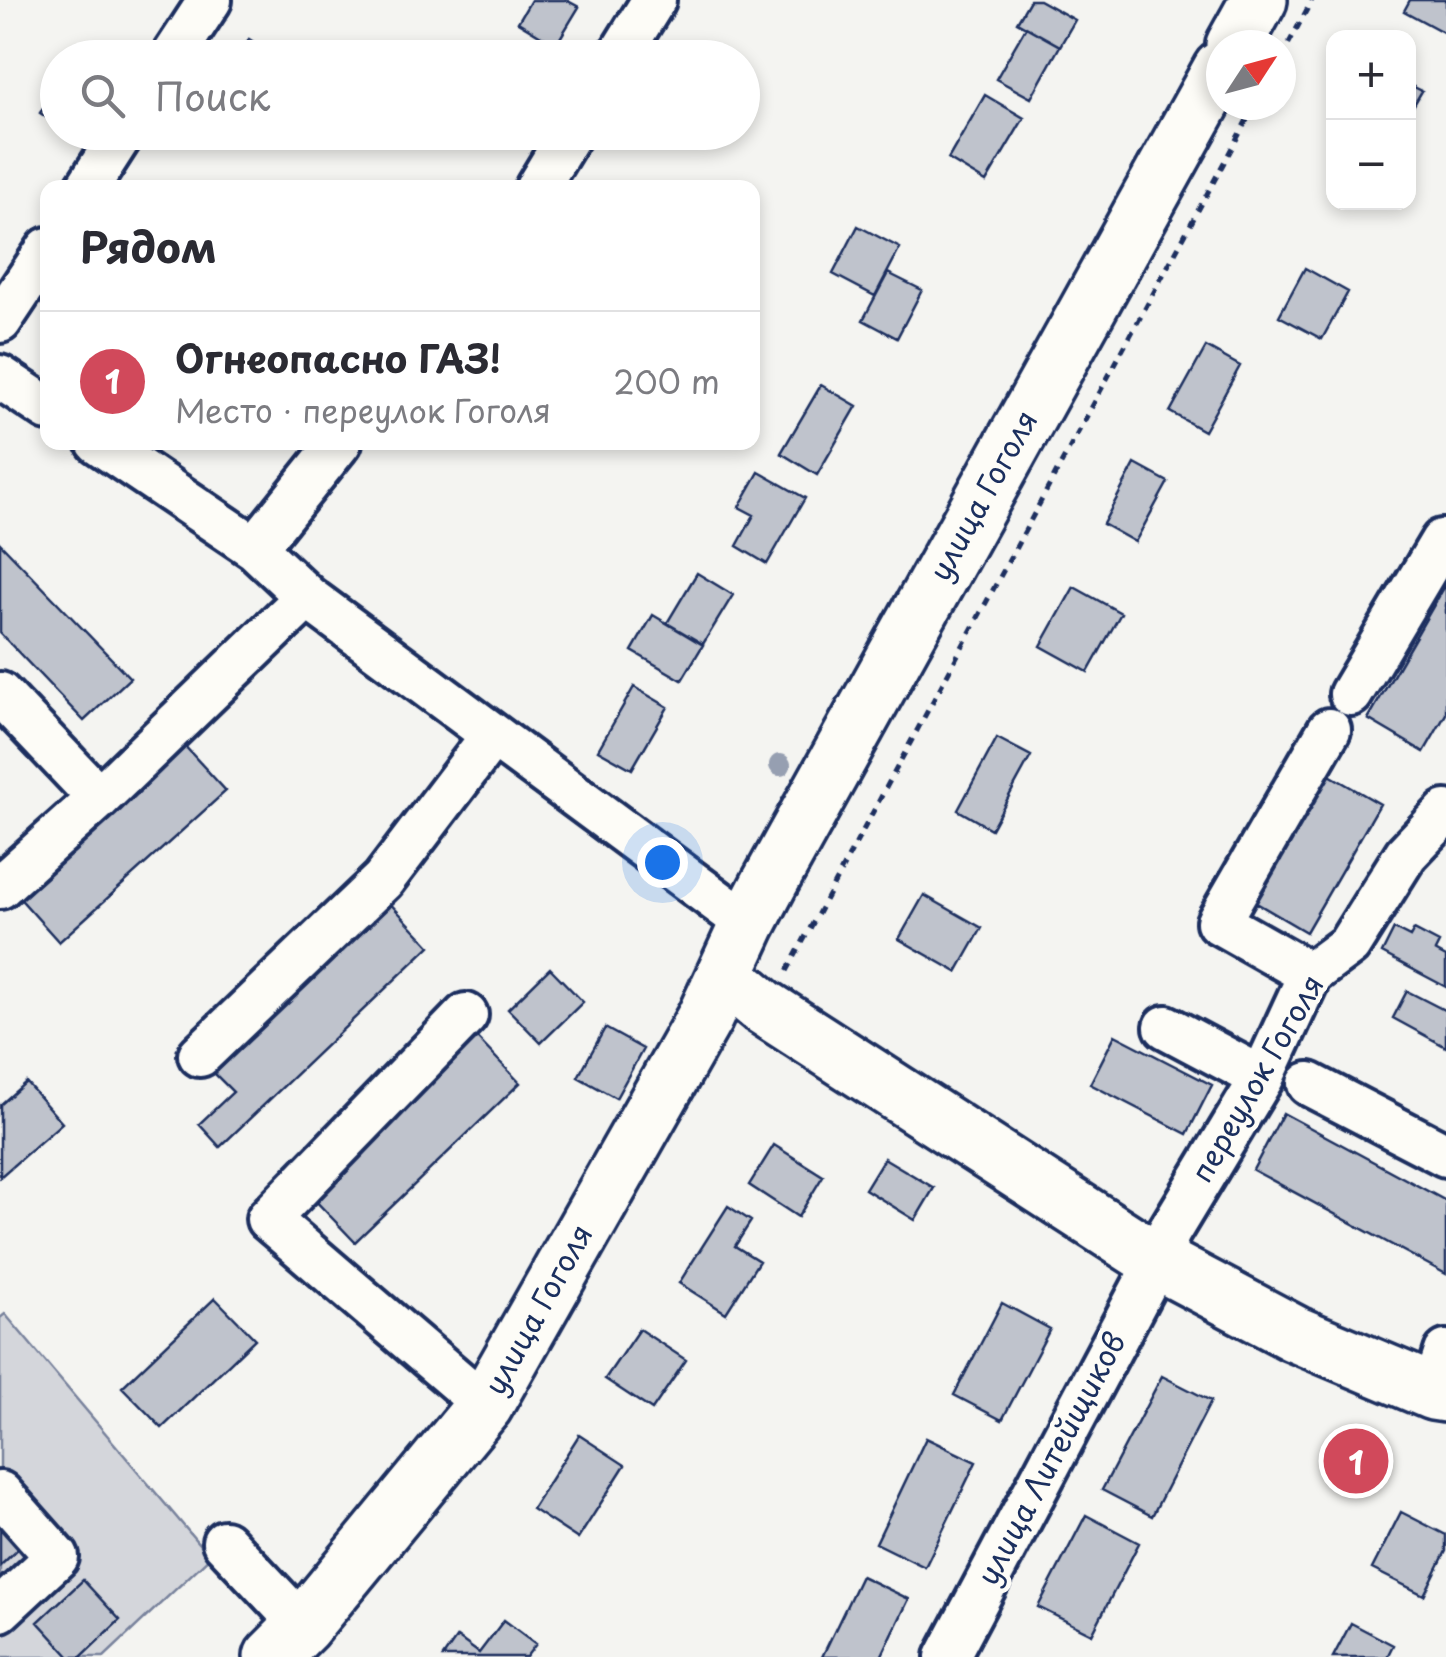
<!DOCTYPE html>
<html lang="ru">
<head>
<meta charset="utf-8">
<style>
  body { margin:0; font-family:"Playpen Sans",sans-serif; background:#f7f7f7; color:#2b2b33 }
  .controls { position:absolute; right:30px; top:30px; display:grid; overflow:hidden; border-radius:20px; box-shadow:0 5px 15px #0003 }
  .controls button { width:90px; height:90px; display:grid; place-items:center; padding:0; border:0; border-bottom:2px solid #e1e1e2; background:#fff; color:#2b2b33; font:50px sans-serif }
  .compass { position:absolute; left:1206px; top:30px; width:90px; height:90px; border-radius:50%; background:#fff; box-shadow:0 5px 15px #0003; rotate:54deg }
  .you { position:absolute; left:662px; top:862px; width:35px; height:35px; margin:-25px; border:8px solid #fff; border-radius:50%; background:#1a73e8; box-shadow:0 0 0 15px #1a73e833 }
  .badge { display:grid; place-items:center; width:65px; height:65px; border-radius:50%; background:#d1495b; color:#fff; font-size:32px; font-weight:700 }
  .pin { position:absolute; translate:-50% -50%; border:5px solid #fff; box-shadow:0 2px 10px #0006 }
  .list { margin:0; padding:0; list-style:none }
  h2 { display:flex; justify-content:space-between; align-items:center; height:130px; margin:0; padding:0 40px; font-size:42px }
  h2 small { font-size:32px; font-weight:400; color:#7c7c81 }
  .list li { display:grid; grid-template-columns:65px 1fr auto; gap:30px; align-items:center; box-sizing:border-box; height:140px; padding:0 40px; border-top:2px solid #e1e1e2 }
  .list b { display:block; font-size:38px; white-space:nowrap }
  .list p { margin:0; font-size:32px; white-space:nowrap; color:#7c7c81 }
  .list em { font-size:32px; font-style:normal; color:#7c7c81 }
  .icon { flex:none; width:55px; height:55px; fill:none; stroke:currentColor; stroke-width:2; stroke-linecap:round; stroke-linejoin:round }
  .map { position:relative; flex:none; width:1446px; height:1657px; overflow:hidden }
  .search { position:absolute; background:#fff; box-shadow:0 5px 15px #0003; left:40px; top:40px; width:720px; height:110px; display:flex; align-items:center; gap:25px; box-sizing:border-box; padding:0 35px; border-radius:55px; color:#7c7c81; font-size:38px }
  .panel { position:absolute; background:#fff; box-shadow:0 5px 15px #0003; left:40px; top:180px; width:720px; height:270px; border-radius:20px }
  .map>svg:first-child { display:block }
  .green { fill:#d4d6db; stroke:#78829c; stroke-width:2.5 }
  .building { fill:#bfc3cc; stroke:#1b2f5e; stroke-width:2.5 }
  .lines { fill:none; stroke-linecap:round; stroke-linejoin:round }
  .minor-casing { stroke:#1b2f5e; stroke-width:50 }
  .major-casing { stroke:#1b2f5e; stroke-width:62 }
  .path { stroke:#1b2f5e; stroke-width:5; stroke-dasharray:8 8; stroke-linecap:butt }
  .minor { stroke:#fdfcf7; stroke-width:42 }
  .major { stroke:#fdfcf7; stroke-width:55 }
  .tree { fill:#969fb1 }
  .labels { text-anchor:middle; stroke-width:9; stroke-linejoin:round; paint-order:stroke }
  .street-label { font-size:30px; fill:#1b2f5e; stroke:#fdfcf7 }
</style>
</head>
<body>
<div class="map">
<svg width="1446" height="1657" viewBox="0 0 1446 1657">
  <rect width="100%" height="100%" fill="#f4f4f1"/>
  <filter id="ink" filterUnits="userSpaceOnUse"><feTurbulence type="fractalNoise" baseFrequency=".01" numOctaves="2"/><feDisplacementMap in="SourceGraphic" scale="20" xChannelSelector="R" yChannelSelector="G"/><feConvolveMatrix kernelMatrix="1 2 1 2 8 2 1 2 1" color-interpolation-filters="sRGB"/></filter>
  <g filter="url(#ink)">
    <path class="green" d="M5,1314L210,1557L104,1657H0V1318Z"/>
    <path class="building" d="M531,0H566L579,7L556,45L518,22Z
      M1030,0H1039L1075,20L1060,46L1017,22Z
      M1410,0H1446V26L1443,32L1404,11Z
      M1026,27L1060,46L1031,98L996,79Z
      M249,39L278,58H237Z
      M1408,84L1422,91L1408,115Z
      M58,86V125L40,113Z
      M985,95L1024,118L986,182L948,159Z
      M858,226L900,248L875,296L833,274Z
      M1305,268L1348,292L1322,339L1279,316Z
      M888,273L922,290L897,338L863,320Z
      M1206,347L1240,366L1204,431L1170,412Z
      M821,385L857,406L817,475L781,453Z
      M1135,464L1168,482L1135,542L1103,524Z
      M759,472L805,498L767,564L737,546L754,515L739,507Z
      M0,543L130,678L84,721L0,633Z
      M697,573L733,595L703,644L667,623Z
      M1446,584V714L1424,752L1368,719Z
      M1074,587L1121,613L1088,672L1041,646Z
      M653,615L703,645L682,680L632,651Z
      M634,687L668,707L632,769L598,750Z
      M997,738L1031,756L991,829L958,810Z
      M182,743L226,791L59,942L16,894Z
      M1326,773L1380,804L1306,932L1253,901Z
      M924,895L982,928L957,972L899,939Z
      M384,897L430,946L220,1147L199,1124L233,1092L207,1066Z
      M1394,929L1410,937L1414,930L1439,943L1435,951L1446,957V987L1382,953Z
      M550,968L583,1002L541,1043L508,1009Z
      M1407,991L1446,1011V1047L1393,1018Z
      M605,1028L643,1049L616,1098L578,1077Z
      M1115,1035L1212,1085L1187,1134L1090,1084Z
      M477,1038L520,1083L355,1242L312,1197Z
      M26,1082L62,1123L0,1177V1105Z
      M1283,1113L1446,1201V1274L1253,1170Z
      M774,1145L823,1176L798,1217L749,1185Z
      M884,1158L934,1188L915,1220L865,1189Z
      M728,1206L751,1221L735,1246L759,1261L726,1313L679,1283Z
      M215,1298L255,1339L162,1428L122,1387Z
      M1002,1303L1050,1329L1002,1420L954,1395Z
      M639,1329L686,1360L652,1410L605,1379Z
      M1162,1376L1211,1401L1152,1516L1102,1490Z
      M579,1435L625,1465L578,1539L532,1509Z
      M1351,1437L1379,1452L1361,1485L1333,1470Z
      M926,1438L976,1462L925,1567L876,1543Z
      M1401,1512L1446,1535V1551L1424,1595L1372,1569Z
      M1086,1515L1139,1543L1092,1634L1038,1607Z
      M0,1522L22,1545L0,1566Z
      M861,1576L909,1599L881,1657H822Z
      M83,1580L120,1620L81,1657H70L38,1622Z
      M504,1620L536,1644L526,1657H443L457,1637L479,1653Z
      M1351,1623L1393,1645L1387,1657H1333Z"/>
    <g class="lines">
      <g class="minor-casing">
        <path id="minor" d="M172,58L210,0
          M618,58L654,0
          M87,188L123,132
          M537,188L571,132
          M0,321L48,249
          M0,377L48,409
          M98,442L255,548L307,597L748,924
          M255,548L340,442
          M0,694L99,798
          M1351,694L1442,541L1446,543
          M0,887L99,798L307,597
          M1310,974L1218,922L1329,730
          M466,1015L268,1219L485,1405
          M1166,1027L1262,1078
          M200,1055L383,880L493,735
          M1309,1084L1446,1155
          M1433,1392L1446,1352
          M0,1493L57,1557L0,1610
          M224,1542L303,1626
          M947,1657L1157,1261L1169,1232L1262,1078L1310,974L1349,945L1406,854L1446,812"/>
      </g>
      <g class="major-casing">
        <path id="major" d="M1234,45L1259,0
          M726,976L762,1006L1157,1261L1295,1334L1433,1392L1446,1394
          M272,1657L303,1626L485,1405L705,1017L748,924L769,884L1221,69"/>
      </g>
      <path class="path" d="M1281,58L1312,0
        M787,971L1255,105"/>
      <use href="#minor" class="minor"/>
      <use href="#major" class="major"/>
    </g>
    <circle class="tree" cx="780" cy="765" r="11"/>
  </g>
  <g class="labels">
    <g class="street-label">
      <text transform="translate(984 496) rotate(-61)" y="10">улица Гоголя</text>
      <text transform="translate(1258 1079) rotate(-60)" y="10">переулок Гоголя</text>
      <text transform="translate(539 1310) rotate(-61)" y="10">улица Гоголя</text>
      <text transform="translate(1052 1459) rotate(-62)" y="10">улица Литейщиков</text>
    </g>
  </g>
</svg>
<div class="controls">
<button>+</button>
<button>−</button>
</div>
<svg class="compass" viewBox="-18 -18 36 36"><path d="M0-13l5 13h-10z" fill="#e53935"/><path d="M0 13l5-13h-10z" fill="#7c7c81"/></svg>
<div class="you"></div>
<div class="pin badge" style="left:1356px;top:1461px">1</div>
<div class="search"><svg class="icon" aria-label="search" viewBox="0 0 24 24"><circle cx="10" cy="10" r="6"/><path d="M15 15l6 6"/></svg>Поиск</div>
<section class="panel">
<h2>Рядом<small></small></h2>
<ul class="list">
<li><span class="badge">1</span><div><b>Огнеопасно ГАЗ!</b><p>Место · переулок Гоголя</p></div><em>200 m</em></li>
</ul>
</section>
</div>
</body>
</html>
